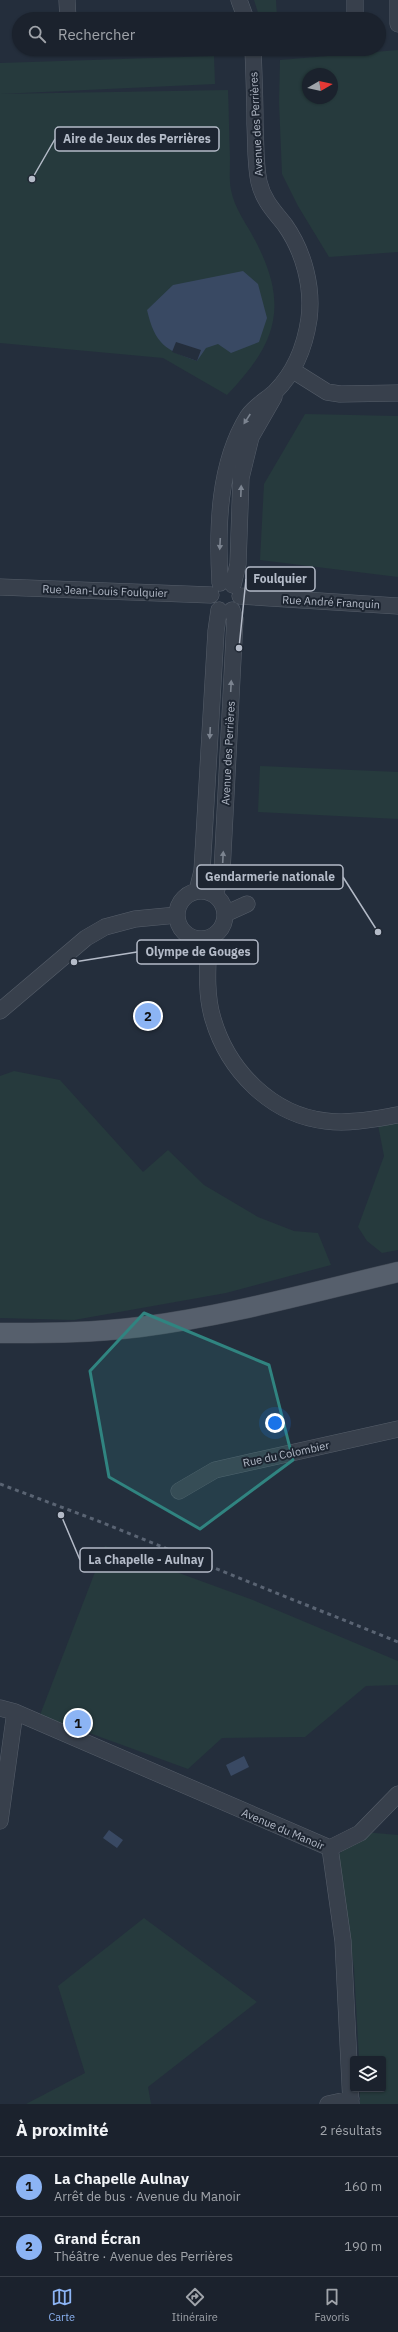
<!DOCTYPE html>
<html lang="fr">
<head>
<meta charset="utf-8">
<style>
  body { margin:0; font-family:"IBM Plex Sans",sans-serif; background:#282f39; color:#f1f3f6 }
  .controls { position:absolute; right:12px; bottom:12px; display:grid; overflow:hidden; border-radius:4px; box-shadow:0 1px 3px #0004 }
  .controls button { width:36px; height:36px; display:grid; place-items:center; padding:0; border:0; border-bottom:1px solid #393f49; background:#1b222d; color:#f1f3f6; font:20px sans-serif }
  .compass { position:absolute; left:302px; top:68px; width:36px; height:36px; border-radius:50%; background:#1b222d; box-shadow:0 1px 3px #0004; rotate:81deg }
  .you { position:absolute; left:275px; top:1423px; width:14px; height:14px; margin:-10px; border:3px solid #fff; border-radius:50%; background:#1a73e8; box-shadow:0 0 0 6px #1a73e833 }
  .badge { display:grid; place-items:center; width:26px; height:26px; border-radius:50%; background:#8cb4f4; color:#111; font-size:13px; font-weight:700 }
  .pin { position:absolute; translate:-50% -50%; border:2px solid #fff; box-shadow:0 1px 4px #0006 }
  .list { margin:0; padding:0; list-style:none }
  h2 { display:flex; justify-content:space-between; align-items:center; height:52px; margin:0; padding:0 16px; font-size:17px }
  h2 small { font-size:13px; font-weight:400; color:#a0a4aa }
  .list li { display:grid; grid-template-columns:26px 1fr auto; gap:12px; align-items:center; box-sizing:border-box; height:60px; padding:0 16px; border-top:1px solid #393f49 }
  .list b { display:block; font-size:15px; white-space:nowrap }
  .list p { margin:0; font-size:13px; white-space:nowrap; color:#a0a4aa }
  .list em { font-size:13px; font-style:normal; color:#a0a4aa }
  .icon { flex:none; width:22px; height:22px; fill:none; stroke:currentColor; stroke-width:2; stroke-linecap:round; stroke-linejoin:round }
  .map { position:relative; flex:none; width:398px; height:2104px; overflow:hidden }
  .search { position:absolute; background:#1b222d; box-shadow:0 1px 3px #0004; left:12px; right:12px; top:12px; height:44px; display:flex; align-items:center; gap:10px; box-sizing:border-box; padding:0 14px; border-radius:22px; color:#a0a4aa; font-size:15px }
  .sheet { height:172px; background:#1b222d }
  nav { display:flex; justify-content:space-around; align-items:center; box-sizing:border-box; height:56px; border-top:1px solid #393f49; background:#1b222d; font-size:11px; color:#a0a4aa }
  nav a { display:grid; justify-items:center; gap:2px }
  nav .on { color:#8cb4f4 }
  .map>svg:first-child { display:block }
  .green { fill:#263a3d; fill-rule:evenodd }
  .water { fill:#394963 }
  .pier { fill:#242e3c }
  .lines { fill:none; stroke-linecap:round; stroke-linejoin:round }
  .minor-casing { stroke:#565e6a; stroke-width:17 }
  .major-casing { stroke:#414955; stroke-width:21 }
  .minor { stroke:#38404c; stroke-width:16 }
  .major { stroke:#565f6c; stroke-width:20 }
  .rail { stroke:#5a6473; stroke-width:3; stroke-dasharray:4 4; stroke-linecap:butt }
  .oneway { fill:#7c8490 }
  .marked { fill:#308480; fill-opacity:0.2; stroke:#308480; stroke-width:3; stroke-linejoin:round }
  .labels { text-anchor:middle; stroke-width:4; stroke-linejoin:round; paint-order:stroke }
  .street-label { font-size:11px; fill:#b4bbc8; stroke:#1d2531 }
  .leader { fill:none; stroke:#b4bbc8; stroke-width:1.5 }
  .callout-dot { fill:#b4bbc8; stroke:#1d2531; stroke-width:1.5 }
  .callout { fill:#1d2531; stroke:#b4bbc8; stroke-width:1.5 }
  .callout-label { font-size:12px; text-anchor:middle; font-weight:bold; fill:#b4bbc8 }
</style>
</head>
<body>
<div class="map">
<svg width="398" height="2104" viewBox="0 0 398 2104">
  <rect width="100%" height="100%" fill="#242e3c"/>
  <path class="green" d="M254,0H276L277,19H260Z
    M398,50V252L329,257L298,206L282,174L279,102L280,60ZM308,74H332V98H308Z
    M214,56L215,84L0,94V63Z
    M228,90C229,113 229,136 230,159C230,169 229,180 231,190C235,211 248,225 257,244C290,309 274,346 227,395L163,358L0,343V94Z
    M305,414L398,416V577L260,560L264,484Z
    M260,766L398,772V819L258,812Z
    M14,1071L60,1080L143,1172L168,1150L204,1185L258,1217L294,1231L318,1233L331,1265L226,1293L74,1320L0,1318V1076Z
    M398,1121V1250L382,1253L367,1241L358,1227L384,1156L378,1125Z
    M105,1546L253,1600L398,1661V1685L366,1686L305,1737L222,1738L188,1769L40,1715Z
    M364,1832L398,1835V2104H360V2089H383V2059H359L354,1968L338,1855Z
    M144,1918L257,2002L148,2087L151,2104H26L85,2073L58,1986Z"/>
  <path class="water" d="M243,271L258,284L267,318L259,342L231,353L218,344L206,348L197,361C165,350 155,344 147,310L173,285Z
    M244,1756L249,1767L231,1776L226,1765Z
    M109,1830L123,1840L117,1848L103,1838Z"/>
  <path class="pier" d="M176,342L201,350L197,361L172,352Z"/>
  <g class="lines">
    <g class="minor-casing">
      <path id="minor" d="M67,0L68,19
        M239,0L246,19
        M355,0V19
        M398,0V24
        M292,370L327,392L340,394L398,393
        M220,583C217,528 218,464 248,416C255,406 266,400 275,392C294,373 305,346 309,319C313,287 304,252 285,225C274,211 263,200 259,182C255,163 256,143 255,124C255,99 254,74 253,49
        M233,585L238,564L241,478L251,437L274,397
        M0,587L211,595
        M240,596L398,606
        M197,891L202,871L216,631L219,610
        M177 915a24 24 0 1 1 48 0a24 24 0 1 1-48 0Z
        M215,895L222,872L235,619L232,610
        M225,914L247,904
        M209,938C208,964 205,993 213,1019C228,1070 271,1115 326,1121C350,1124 374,1119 398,1115
        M0,1011L86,938L105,927L135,919L177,915
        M179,1491L215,1470L398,1429
        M0,1708L15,1712L330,1848
        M0,1821L15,1712
        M330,1848L343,1941L351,2104
        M330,1848L360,1833L398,1794
        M328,2104L351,2099"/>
    </g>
    <g class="major-casing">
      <path id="major" d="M0,1333C47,1333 93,1333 140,1327C227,1316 313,1292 398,1272"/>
    </g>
    <use href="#minor" class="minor"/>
    <use href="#major" class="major"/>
    <path class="rail" d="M0,1484L93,1519L398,1642"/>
  </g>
  <defs><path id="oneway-solid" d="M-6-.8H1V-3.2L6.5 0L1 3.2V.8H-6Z"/></defs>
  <g class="oneway">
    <use href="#oneway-solid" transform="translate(247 419) rotate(123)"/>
    <use href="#oneway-solid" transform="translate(241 491) rotate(-88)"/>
    <use href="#oneway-solid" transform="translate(220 544) rotate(93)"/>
    <use href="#oneway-solid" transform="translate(231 686) rotate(-87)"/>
    <use href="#oneway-solid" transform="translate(210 733) rotate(93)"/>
    <use href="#oneway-solid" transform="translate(223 857) rotate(-87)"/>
  </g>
  <path class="marked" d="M144,1313L269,1365L293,1460L200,1529L109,1477L90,1371Z"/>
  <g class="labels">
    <g class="street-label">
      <text transform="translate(256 124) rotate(-93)" y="4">Avenue des Perrières</text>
      <text transform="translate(105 591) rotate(2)" y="4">Rue Jean-Louis Foulquier</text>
      <text transform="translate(331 602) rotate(3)" y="4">Rue André Franquin</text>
      <text transform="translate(228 753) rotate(-87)" y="4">Avenue des Perrières</text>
      <text transform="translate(286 1454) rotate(-12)" y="4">Rue du Colombier</text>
      <text transform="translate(283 1829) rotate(23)" y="4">Avenue du Manoir</text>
    </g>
  </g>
  <path class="leader" d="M32 179L55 139M239 648L246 579M378 932L343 877M74 962L137 952M61 1515L80 1560"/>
  <g class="callout-dot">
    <circle cx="32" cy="179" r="4"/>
    <circle cx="239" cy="648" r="4"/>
    <circle cx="378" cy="932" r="4"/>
    <circle cx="74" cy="962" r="4"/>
    <circle cx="61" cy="1515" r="4"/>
  </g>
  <g class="callout">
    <rect x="55" y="127" width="164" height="24" rx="4"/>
    <rect x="246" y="567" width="69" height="24" rx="4"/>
    <rect x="197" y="865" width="146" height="24" rx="4"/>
    <rect x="137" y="940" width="121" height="24" rx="4"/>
    <rect x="80" y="1548" width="132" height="24" rx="4"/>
  </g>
  <g class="callout-label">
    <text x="137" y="143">Aire de Jeux des Perrières</text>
    <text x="280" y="583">Foulquier</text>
    <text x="270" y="881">Gendarmerie nationale</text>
    <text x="198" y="956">Olympe de Gouges</text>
    <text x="146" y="1564">La Chapelle - Aulnay</text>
  </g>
</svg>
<div class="controls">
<button><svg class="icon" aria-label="layers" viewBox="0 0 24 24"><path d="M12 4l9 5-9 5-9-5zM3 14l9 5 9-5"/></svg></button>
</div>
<svg class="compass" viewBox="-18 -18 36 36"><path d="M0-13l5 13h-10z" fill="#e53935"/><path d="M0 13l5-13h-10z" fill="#a0a4aa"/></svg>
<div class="you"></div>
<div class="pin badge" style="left:78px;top:1723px">1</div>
<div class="pin badge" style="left:148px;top:1016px">2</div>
<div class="search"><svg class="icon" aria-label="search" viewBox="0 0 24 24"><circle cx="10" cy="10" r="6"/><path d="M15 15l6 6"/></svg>Rechercher</div>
</div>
<section class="sheet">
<h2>À proximité<small>2 résultats</small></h2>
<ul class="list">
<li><span class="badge">1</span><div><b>La Chapelle Aulnay</b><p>Arrêt de bus · Avenue du Manoir</p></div><em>160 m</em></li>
<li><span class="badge">2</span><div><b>Grand Écran</b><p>Théâtre · Avenue des Perrières</p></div><em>190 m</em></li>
</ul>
</section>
<nav>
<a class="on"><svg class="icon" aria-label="map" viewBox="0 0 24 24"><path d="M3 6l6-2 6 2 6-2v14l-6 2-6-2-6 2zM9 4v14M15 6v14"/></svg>Carte</a>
<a><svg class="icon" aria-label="directions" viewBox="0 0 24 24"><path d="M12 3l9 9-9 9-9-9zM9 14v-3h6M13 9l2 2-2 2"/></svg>Itinéraire</a>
<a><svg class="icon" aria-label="saved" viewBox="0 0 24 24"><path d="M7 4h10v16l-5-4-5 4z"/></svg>Favoris</a>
</nav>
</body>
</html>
